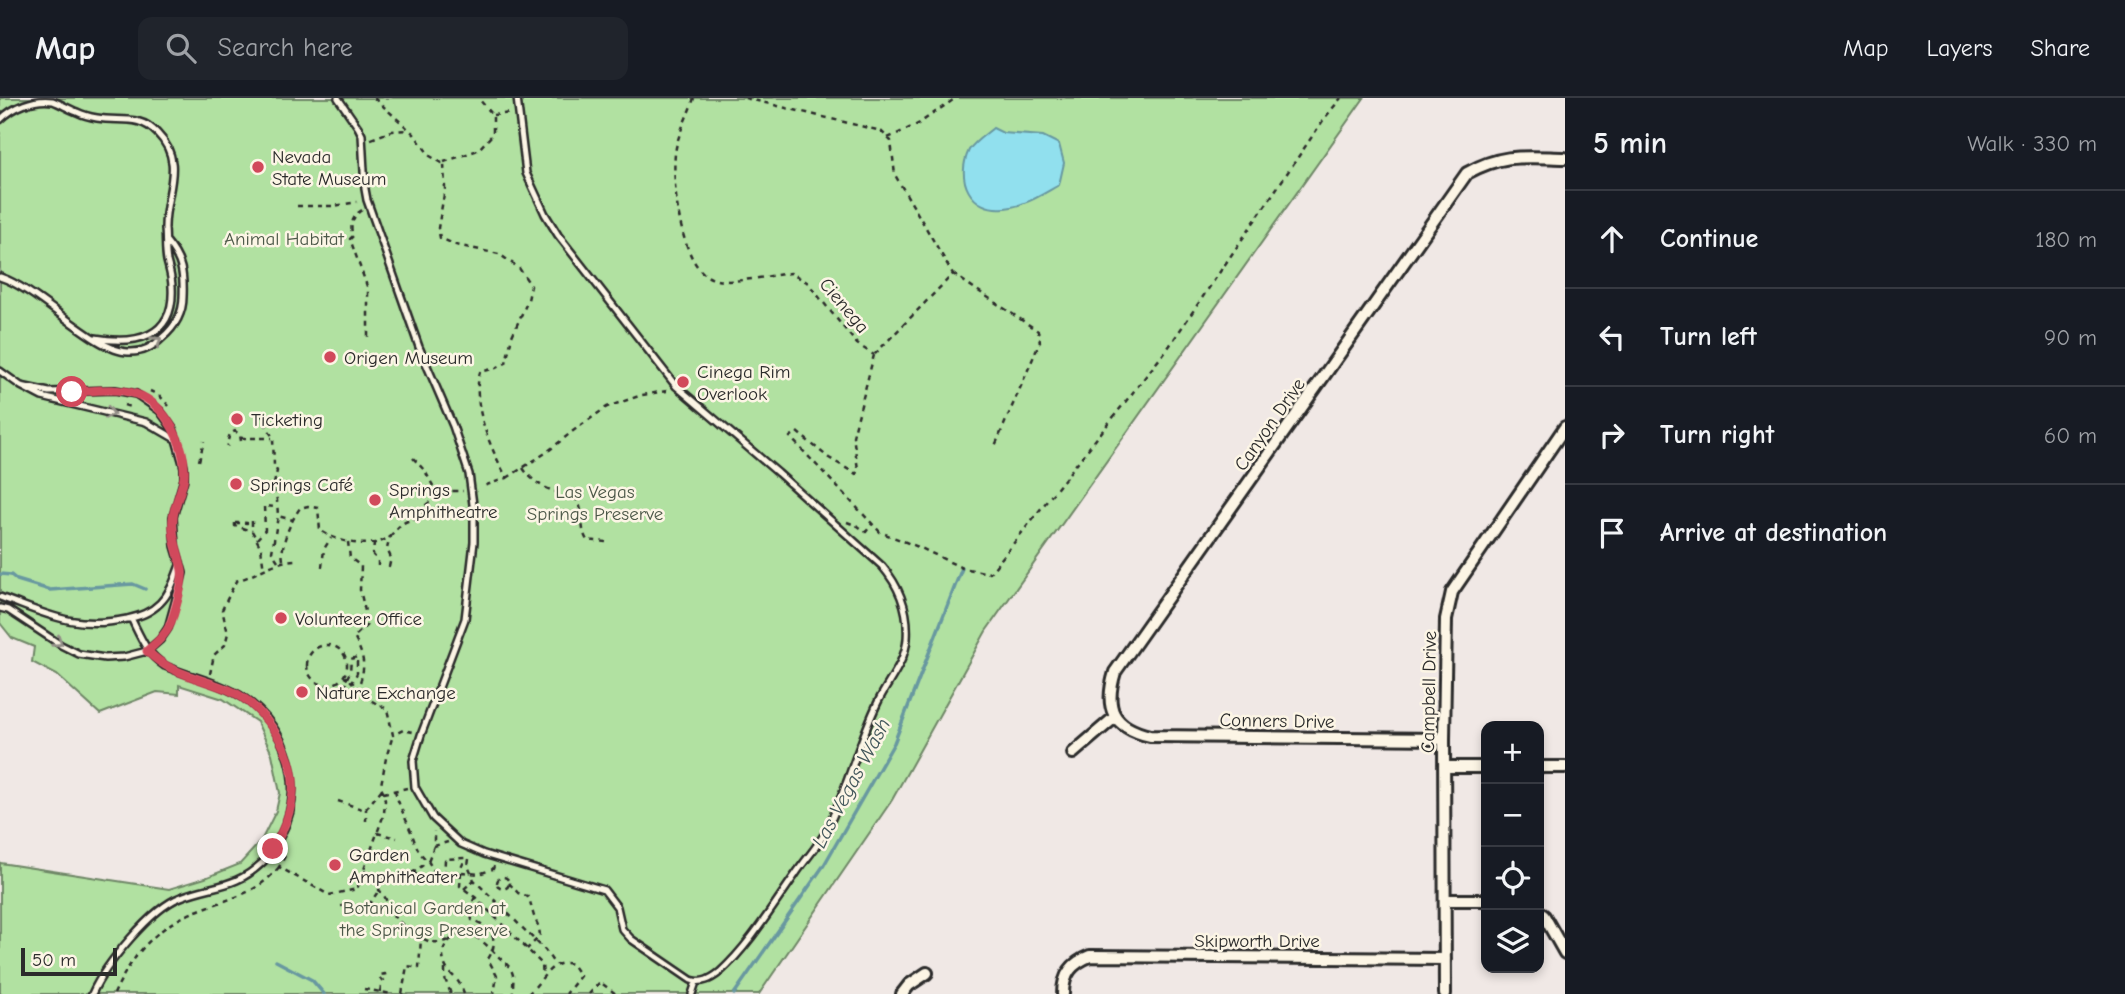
<!DOCTYPE html>
<html lang="en">
<head>
<meta charset="utf-8">
<style>
  body { margin:0; font-family:"Comic Neue",sans-serif; background:#20242c; color:#f1f3f6 }
  .controls { position:absolute; right:21px; bottom:21px; display:grid; overflow:hidden; border-radius:14px; box-shadow:0 4px 10px #0003 }
  .controls button { width:63px; height:63px; display:grid; place-items:center; padding:0; border:0; border-bottom:2px solid #363941; background:#171b24; color:#f1f3f6; font:35px sans-serif }
  .scale { position:absolute; left:21px; bottom:18px; width:96px; box-sizing:border-box; padding-left:7px; border:4px solid #2b2b2b; border-top:0; font-size:19px; line-height:24px; white-space:nowrap; color:#2b2b2b; -webkit-text-stroke:5px #fcf5e5; paint-order:stroke }
  .stop { position:absolute; width:21px; height:21px; margin:-16px; border:5px solid #d1495b; border-radius:50%; background:#fff }
  .stop.end { background:#d1495b; border-color:#fff; box-shadow:0 2px 7px #0008 }
  .list { margin:0; padding:0; list-style:none }
  h2 { display:flex; justify-content:space-between; align-items:center; height:91px; margin:0; padding:0 28px; font-size:30px }
  h2 small { font-size:23px; font-weight:400; color:#9ea1a6 }
  .list li { display:grid; grid-template-columns:46px 1fr auto; gap:21px; align-items:center; box-sizing:border-box; height:98px; padding:0 28px; border-top:2px solid #363941 }
  .list b { display:block; font-size:26px; white-space:nowrap }
  .list em { font-size:23px; font-style:normal; color:#9ea1a6 }
  .icon { flex:none; width:38px; height:38px; fill:none; stroke:currentColor; stroke-width:2; stroke-linecap:round; stroke-linejoin:round }
  .map { position:relative; flex:none; width:1565px; height:896px; overflow:hidden }
  header { display:flex; align-items:center; gap:42px; box-sizing:border-box; height:98px; padding:0 35px; background:#171b24; border-bottom:2px solid #363941 }
  header strong { font-size:33px }
  nav { display:flex; gap:38px; margin-inline-start:auto; font-size:24px }
  .search { width:490px; height:63px; background:#20242c; display:flex; align-items:center; gap:18px; box-sizing:border-box; padding:0 24px; border-radius:14px; color:#9ea1a6; font-size:26px }
  main { display:flex }
  aside { flex:1; background:#171b24 }
  .map>svg:first-child { display:block }
  .green { fill:#b1e1a1; stroke:#6e8666; stroke-width:2 }
  .water { fill:#91e0ee; stroke:#6898a0; stroke-width:2 }
  .lines { fill:none; stroke-linecap:round; stroke-linejoin:round }
  .stream { stroke:#6898a0; stroke-width:3.5 }
  .lane-casing { stroke:#2b2b2b; stroke-width:10 }
  .street-casing { stroke:#2b2b2b; stroke-width:16 }
  .path { stroke:#2b2b2b; stroke-width:2.5; stroke-dasharray:5 5; stroke-linecap:butt }
  .lane { stroke:#fcf5e5; stroke-width:5 }
  .street { stroke:#fcf5e5; stroke-width:10 }
  .oneway { stroke:#949088 }
  .route { stroke:#d1495b; stroke-width:9 }
  .poi-dot { fill:#d1495b; stroke:#fcf5e5; stroke-width:2.5 }
  .labels { text-anchor:middle; stroke-width:5; stroke-linejoin:round; paint-order:stroke }
  .poi-label { font-size:19px; fill:#2b2b2b; stroke:#fcf5e5; text-anchor:start }
  .park-label { font-size:19px; fill:#4c5848; stroke:#fcf5e5 }
  .street-label { font-size:19px; fill:#2b2b2b; stroke:#fcf5e5 }
  .water-label { font-size:21px; font-style:italic; fill:#44585c; stroke:#fcf5e5 }
</style>
</head>
<body>
<header>
<strong>Map</strong>
<div class="search"><svg class="icon" aria-label="search" viewBox="0 0 24 24"><circle cx="10" cy="10" r="6"/><path d="M15 15l6 6"/></svg>Search here</div>
<nav><a>Map</a><a>Layers</a><a>Share</a></nav>
</header>
<main>
<div class="map">
<svg width="1565" height="896" viewBox="0 0 1565 896">
  <rect width="100%" height="100%" fill="#f0e8e5"/>
  <filter id="ink" filterUnits="userSpaceOnUse"><feTurbulence type="fractalNoise" baseFrequency=".0143" numOctaves="2"/><feDisplacementMap in="SourceGraphic" scale="14" xChannelSelector="R" yChannelSelector="G"/><feConvolveMatrix kernelMatrix="1 2 1 2 8 2 1 2 1" color-interpolation-filters="sRGB"/></filter>
  <g filter="url(#ink)">
    <path class="green" d="M0,0H1364L986,533L892,702L759,896H0V765L169,791L205,780L240,766L261,743L276,713L280,695L272,656L257,624L223,601L179,587V596L157,594L100,616L57,577L32,564L34,549L12,540L0,525Z"/>
    <path class="water" d="M993,30L1003,35L1043,38L1059,46L1064,65L1059,87C1041,97 1025,108 1005,110C970,114 955,81 969,52C974,44 986,36 993,30Z"/>
    <g class="lines">
      <path class="stream" d="M0,476L11,477L17,482L50,492L133,486L145,491
        M276,863L312,882L324,896
        M734,896L824,767L894,645L962,470"/>
      <g class="lane-casing">
        <path id="lane" d="M338,0L358,29L362,37L365,91L367,102L419,249L453,328L469,376L474,414V444L465,521L421,637L413,663L415,689L433,720L461,746L484,756L604,792L617,809L622,831L631,841L691,882C702,886 711,881 720,874C749,848 773,808 795,777C805,762 818,748 826,733C847,692 858,645 878,604C888,583 905,565 907,541C909,513 900,489 882,468L778,375L676,288L558,137L545,116L526,75L517,0
          M0,22C13,9 34,0 53,3C61,6 69,11 77,14C83,17 91,19 97,20C120,24 139,16 157,35C187,65 164,96 165,131C166,141 165,153 167,163C169,171 172,180 172,189C175,240 135,247 95,240
          M0,179C38,191 96,254 128,254C141,255 153,249 162,240C175,229 183,216 183,199C184,176 182,162 167,144
          M0,273L21,288L42,299L146,324L177,342
          M0,499C47,516 74,532 127,521C140,518 150,515 160,505C171,494 175,480 180,467
          M0,510L8,512L61,547L79,556L105,560L124,559L147,553L160,542L168,530L183,475L175,448L173,419L184,381V369L173,331L160,313L136,296L115,292L49,294L21,288
          M92,896C105,867 151,810 181,799C214,786 235,791 263,764C271,756 276,746 281,737C306,689 288,631 244,600C222,585 191,579 165,568C146,555 141,540 131,520
          M692,896L696,884"/>
      </g>
      <g class="street-casing">
        <path id="street" d="M1444,641L1150,638C1112,629 1104,610 1115,574L1467,75C1503,55 1525,59 1565,60
          M1073,655L1115,619
          M1444,669H1486
          M1539,669H1565
          M1445,802H1486
          M1539,814L1544,818L1565,855
          M902,896L909,887L927,875
          M1063,896C1063,876 1072,865 1090,858L1445,861
          M1445,896L1444,641L1446,521L1452,494L1565,329"/>
      </g>
      <path class="path" d="M374,0L414,36L430,58L442,65L444,64L445,91L438,130L440,140L456,147L499,156L519,170L531,188L528,202L512,238L506,265L496,270L480,274C471,306 491,352 507,380L481,389
        M694,0C688,18 677,37 675,56C672,86 680,167 711,180C727,188 771,177 791,175L807,184L857,246L874,257
        M745,0L881,33L891,43L895,77L953,176L874,257
        M493,17L511,15
        M888,40L918,26L956,0
        M371,41L392,33L408,32
        M444,64L478,52L493,36V17L478,0
        M297,108H334L357,104
        M362,112C353,117 349,128 353,138L350,141L368,191V240
        M953,176L1038,233L1040,244L995,348
        M874,257L853,338L858,371L856,376L829,360L797,334L790,339L880,434L921,450L962,470L990,475L1168,250L1324,21L1341,0
        M150,293L159,297L169,308
        M124,307L133,310
        M260,315L273,340L274,368L277,373L273,390L277,402L278,418
        M241,340H272
        M228,342L230,336L235,333L240,337L241,343
        M227,348L228,347
        M413,360L425,373L438,397L450,393H463
        M199,363L204,343
        M523,370C538,392 555,392 577,402C585,414 579,430 587,442L606,444
        M507,380L547,354L573,333L607,309L642,297L667,293
        M252,423V433L261,450L264,472
        M847,424L858,428L866,434L872,426
        M235,425H247L238,424
        M235,425V428L252,433
        M257,441L265,432L264,408L277,409
        M348,444L350,460L361,468L360,492L368,526L354,539C365,561 366,568 358,590
        M374,445L373,457L378,462V468
        M283,462C280,446 291,423 300,410L308,408L318,410L320,432C336,444 374,453 390,438C400,428 401,423 417,421L426,407L438,397
        M278,463L272,454L278,418L293,422
        M322,469L324,451L331,440
        M389,469L391,460L387,451L390,438
        M307 567a20 20 0 1 1 40 0a20 20 0 1 1-40 0Z
        M210,576L214,557L225,547L228,535L222,512L236,483C260,476 273,462 298,462
        M344,579L347,580L343,586L345,587L350,582L368,601L387,611L393,637L403,632L413,634
        M347,580L350,574L351,561L357,559V575L353,583
        M395,692C398,706 404,716 409,729C415,742 416,754 428,763L434,748V733
        M383,695L407,690
        M338,703L365,712L382,691
        M366,723V711
        M377,735L397,740
        M434,748L448,744
        M285,758L279,769L329,797L357,791L384,716L385,702L381,687L386,660L393,637
        M469,761L468,768L474,782L545,852L555,867
        M364,773C391,787 406,782 428,763L438,780L444,783C456,778 461,773 465,760L445,761L444,783
        M414,774L420,781L431,782L438,780
        M461,774L460,788L475,799L542,866L543,880
        M462,774L479,776L493,771L494,768
        M497 785a6 6 0 1 1 12 0a6 6 0 1 1-12 0Z
        M383,781L379,792C388,801 385,802 389,811C395,823 420,843 433,844C439,845 445,843 450,842
        M509,785L518,795L527,798C531,804 531,808 533,815C536,826 539,825 540,838L527,851
        M464,791L474,782
        M475,799L470,810L472,822C492,828 500,843 488,861L497,878L494,896
        M341,808L349,807L361,812L371,804L379,792
        M445,871V881L451,896
        M364,891L392,896
        M380,894L382,883L379,879L380,877L385,876L386,881L382,883
        M114,896C129,863 152,833 185,818C220,801 253,801 279,769
        M402,896L407,868L419,870L421,840
        M464,896C462,891 460,885 456,881C451,875 446,873 444,864C442,857 443,849 448,844C467,824 484,845 498,858C503,863 510,868 512,874C515,881 512,889 513,896
        M528,896C542,884 551,860 572,866L580,878L566,896
        M589,896L600,884L616,896"/>
      <use href="#lane" class="lane"/>
      <use href="#street" class="street"/>
    </g>
    <defs><path id="oneway-chevron" d="M-2-3.5L2.5 0L-2 3.5" fill="none" stroke-width="1.6" stroke-linecap="round" stroke-linejoin="round" transform="scale(1.75)"/></defs>
    <g class="oneway">
      <use href="#oneway-chevron" transform="translate(157 243) rotate(-35)"/>
      <use href="#oneway-chevron" transform="translate(110 315) rotate(13)"/>
      <use href="#oneway-chevron" transform="translate(58 544) rotate(33)"/>
    </g>
  </g>
  <g class="lines" filter="url(#ink)">
    <path class="route" d="M72,294C92,293 117,289 136,296C166,306 187,348 184,379C182,393 174,406 173,420C171,439 179,454 182,472C184,484 174,517 169,529C164,539 155,546 147,553C170,576 200,580 229,592C248,600 261,614 273,631C303,674 297,707 273,751"/>
  </g>
  <g class="poi-dot">
    <circle cx="258" cy="69" r="7"/>
    <circle cx="330" cy="259" r="7"/>
    <circle cx="683" cy="284" r="7"/>
    <circle cx="237" cy="321" r="7"/>
    <circle cx="236" cy="386" r="7"/>
    <circle cx="375" cy="402" r="7"/>
    <circle cx="281" cy="520" r="7"/>
    <circle cx="302" cy="594" r="7"/>
    <circle cx="335" cy="767" r="7"/>
  </g>
  <g class="labels">
    <g class="poi-label">
      <text x="272" y="65">Nevada<tspan x="272" dy="22">State Museum</tspan></text>
      <text x="344" y="266">Origen Museum</text>
      <text x="697" y="280">Cinega Rim<tspan x="697" dy="22">Overlook</tspan></text>
      <text x="251" y="328">Ticketing</text>
      <text x="250" y="393">Springs Café</text>
      <text x="389" y="398">Springs<tspan x="389" dy="22">Amphitheatre</tspan></text>
      <text x="295" y="527">Volunteer Office</text>
      <text x="316" y="601">Nature Exchange</text>
      <text x="349" y="763">Garden<tspan x="349" dy="22">Amphitheater</tspan></text>
    </g>
    <g class="park-label">
      <text x="284" y="147">Animal Habitat</text>
      <text x="595" y="400">Las Vegas<tspan x="595" dy="22">Springs Preserve</tspan></text>
      <text x="424" y="816">Botanical Garden at<tspan x="424" dy="22">the Springs Preserve</tspan></text>
    </g>
    <g class="street-label">
      <text transform="translate(845 207) rotate(50)" y="7">Cienega</text>
      <text transform="translate(1269 326) rotate(-55)" y="7">Canyon Drive</text>
      <text transform="translate(1428 594) rotate(-89)" y="7">Campbell Drive</text>
      <text transform="translate(1277 622) rotate(1)" y="7">Conners Drive</text>
      <text x="1257" y="849">Skipworth Drive</text>
    </g>
    <g class="water-label">
      <text transform="translate(851 685) rotate(-62)" y="7">Las Vegas Wash</text>
    </g>
  </g>
</svg>
<div class="controls">
<button>+</button>
<button>−</button>
<button><svg class="icon" aria-label="locate" viewBox="0 0 24 24"><circle cx="12" cy="12" r="6"/><path d="M12 2v4M12 18v4M2 12h4M18 12h4"/></svg></button>
<button><svg class="icon" aria-label="layers" viewBox="0 0 24 24"><path d="M12 4l9 5-9 5-9-5zM3 14l9 5 9-5"/></svg></button>
</div>
<div class="scale">50 m</div>
<div class="stop" style="left:72px;top:294px"></div>
<div class="stop end" style="left:273px;top:751px"></div>
</div>
<aside>
<h2>5 min<small>Walk · 330 m</small></h2>
<ul class="list">
<li><svg class="icon" aria-label="ahead" viewBox="0 0 24 24"><path d="M12 20V5M6 11l6-6 6 6"/></svg><div><b>Continue</b></div><em>180 m</em></li>
<li><svg class="icon" aria-label="left" viewBox="0 0 24 24"><path d="M17 20v-9H6M10 6l-5 5 5 5"/></svg><div><b>Turn left</b></div><em>90 m</em></li>
<li><svg class="icon" aria-label="right" viewBox="0 0 24 24"><path d="M7 20v-9h11M14 6l5 5-5 5"/></svg><div><b>Turn right</b></div><em>60 m</em></li>
<li><svg class="icon" aria-label="arrive" viewBox="0 0 24 24"><path d="M6 21V4h12l-3 4 3 4H6"/></svg><div><b>Arrive at destination</b></div></li>
</ul>
</aside>
</main>
</body>
</html>
